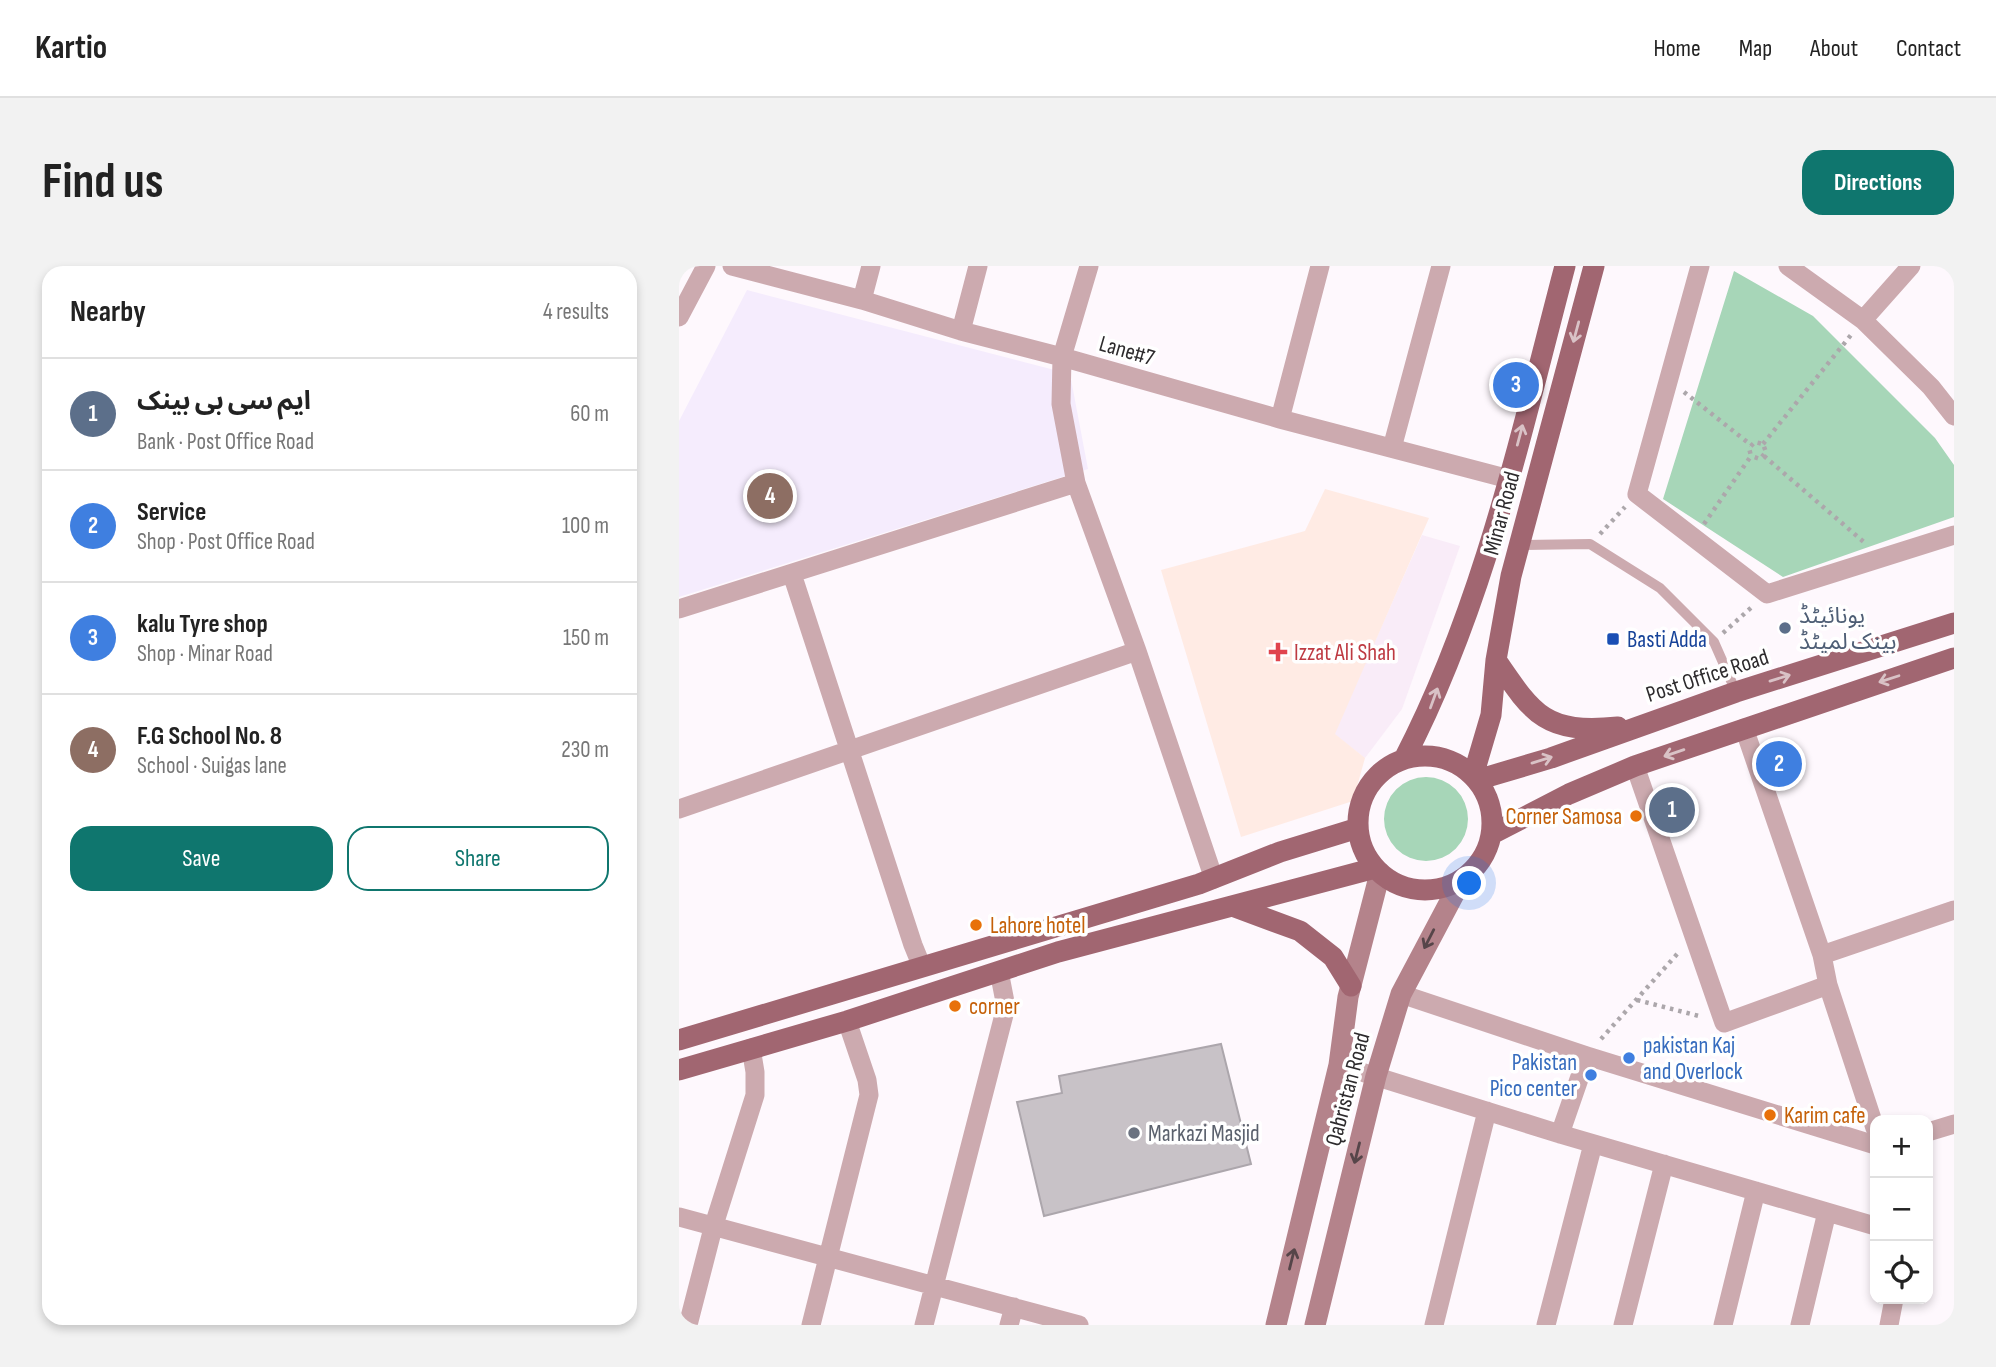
<!DOCTYPE html>
<html lang="en">
<head>
<meta charset="utf-8">
<style>
  body { margin:0; font-family:"Sofia Sans Condensed","Noto Sans Arabic",sans-serif; background:#f2f2f2; color:#222 }
  .controls { position:absolute; right:21px; bottom:21px; display:grid; overflow:hidden; border-radius:14px; box-shadow:0 4px 10px #0003 }
  .controls button { width:63px; height:63px; display:grid; place-items:center; padding:0; border:0; border-bottom:2px solid #e0e0e0; background:#fff; color:#222; font:35px sans-serif }
  .you { position:absolute; left:791px; top:618px; width:24px; height:24px; margin:-18px; border:5px solid #fff; border-radius:50%; background:#1a73e8; box-shadow:0 0 0 10px #1a73e833 }
  .badge { display:grid; place-items:center; width:46px; height:46px; border-radius:50%; background:#0f766e; color:#fff; font-size:23px; font-weight:700 }
  .pin { position:absolute; translate:-50% -50%; border:4px solid #fff; box-shadow:0 2px 7px #0006 }
  .list { margin:0; padding:0; list-style:none }
  h2 { display:flex; justify-content:space-between; align-items:center; height:91px; margin:0; padding:0 28px; font-size:30px }
  h2 small { font-size:23px; font-weight:400; color:#767676 }
  .list li { display:grid; grid-template-columns:46px 1fr auto; gap:21px; align-items:center; box-sizing:border-box; height:112px; padding:0 28px; border-top:2px solid #e0e0e0 }
  .list b { display:block; font-size:26px; white-space:nowrap }
  .list p { margin:0; font-size:23px; white-space:nowrap; color:#767676 }
  .list em { font-size:23px; font-style:normal; color:#767676 }
  .actions { display:flex; gap:14px; padding:21px 28px }
  .actions a { flex:1; padding:16px 0; border:2px solid #0f766e; border-radius:21px; text-align:center; font-size:24px; color:#0f766e }
  .actions .main { background:#0f766e; color:#fff }
  .icon { flex:none; width:38px; height:38px; fill:none; stroke:currentColor; stroke-width:2; stroke-linecap:round; stroke-linejoin:round }
  .map { position:relative; flex:none; width:1275px; height:1059px; overflow:hidden; border-radius:21px }
  header { display:flex; align-items:center; gap:42px; box-sizing:border-box; height:98px; padding:0 35px; background:#fff; border-bottom:2px solid #e0e0e0 }
  header strong { font-size:33px }
  nav { display:flex; gap:38px; margin-inline-start:auto; font-size:24px }
  .intro { display:flex; align-items:center; justify-content:space-between; box-sizing:border-box; height:168px; padding:0 42px }
  h1 { margin:0; font-size:49px }
  .button { padding:18px 32px; border-radius:21px; background:#0f766e; color:#fff; font-size:24px; font-weight:700 }
  main { display:flex; gap:42px; padding:0 42px }
  aside { flex:1; background:#fff; border-radius:21px; box-shadow:0 4px 10px #0003 }
  .map>svg:first-child { display:block }
  .built { fill:#f9ecf8 }
  .education { fill:#f5ecfd }
  .medical { fill:#ffebe4 }
  .green { fill:#a7d6b8 }
  .building { fill:#c8c2c7; stroke:#aca6ac; stroke-width:2 }
  .lines { fill:none; stroke-linecap:round; stroke-linejoin:round }
  .path { stroke:#aca7ab; stroke-width:4.5; stroke-dasharray:3.5 5; stroke-linecap:butt }
  .lane { stroke:#ccaaaf; stroke-width:10 }
  .street { stroke:#ccaaaf; stroke-width:19 }
  .secondary { stroke:#b4838b; stroke-width:21 }
  .primary { stroke:#a16671; stroke-width:21 }
  .oneway { stroke:#d9c2c6 }
  .oneway2 { stroke:#564549 }
  .service-dot { fill:#5c6f8a; stroke:#fff; stroke-width:2.5 }
  .transit-dot { fill:#1a4fb4; stroke:#fff; stroke-width:2.5 }
  .health-dot { fill:#e0444e; stroke:#fff; stroke-width:2.5 }
  .food-dot { fill:#e8710a; stroke:#fff; stroke-width:2.5 }
  .shop-dot { fill:#3f7fe0; stroke:#fff; stroke-width:2.5 }
  .worship-dot { fill:#6b7280; stroke:#fff; stroke-width:2.5 }
  .labels { text-anchor:middle; stroke-width:7; stroke-linejoin:round; paint-order:stroke }
  .street-label { font-size:23px; fill:#2d2b2d; stroke:#fff }
  .service-label { font-size:23px; fill:#4e5e75; stroke:#fff; text-anchor:start }
  .transit-label { font-size:23px; fill:#164399; stroke:#fff; text-anchor:start }
  .health-label { font-size:23px; fill:#be3a42; stroke:#fff; text-anchor:start }
  .food-label { font-size:23px; fill:#c56008; stroke:#fff; text-anchor:start }
  .shop-label { font-size:23px; fill:#366cbe; stroke:#fff; text-anchor:start }
  .worship-label { font-size:23px; fill:#5b616d; stroke:#fff; text-anchor:start }
</style>
</head>
<body>
<header>
<strong>Kartio</strong>
<nav><a>Home</a><a>Map</a><a>About</a><a>Contact</a></nav>
</header>
<div class="intro"><h1>Find us</h1><a class="button">Directions</a></div>
<main>
<aside>
<h2>Nearby<small>4 results</small></h2>
<ul class="list">
<li><span class="badge" style="background:#5c6f8a">1</span><div><b>ایم سی بی بینک</b><p>Bank · Post Office Road</p></div><em>60 m</em></li>
<li><span class="badge" style="background:#3f7fe0">2</span><div><b>Service</b><p>Shop · Post Office Road</p></div><em>100 m</em></li>
<li><span class="badge" style="background:#3f7fe0">3</span><div><b>kalu Tyre shop</b><p>Shop · Minar Road</p></div><em>150 m</em></li>
<li><span class="badge" style="background:#8d6e63">4</span><div><b>F.G School No. 8</b><p>School · Suigas lane</p></div><em>230 m</em></li>
</ul>
<div class="actions"><a class="main">Save</a><a>Share</a></div>
</aside>
<div class="map">
<svg width="1275" height="1059" viewBox="0 0 1275 1059">
  <rect width="100%" height="100%" fill="#fef8fd"/>
  <path class="built" d="M743,269L781,280L723,443L686,492L655,468Z"/>
  <path class="education" d="M68,24L391,108L409,203L0,331V155Z"/>
  <path class="medical" d="M646,223L750,252L656,468L686,492L674,535L562,571L482,304L626,265Z"/>
  <path class="green" d="M1055,5L1134,50L1256,172L1275,199V251L1104,311L984,233Z
    M705 553a42 42 0 1 1 84 0a42 42 0 1 1-84 0Z"/>
  <path class="building" d="M542,778L572,898L365,950L338,836L383,827L380,810Z"/>
  <g class="lines">
    <path class="path" d="M1005,126L1072,179
      M1084,178L1172,69
      M1085,190L1186,277
      M1025,258L1072,190L1070,182L1076,176L1084,178L1087,186L1081,193L1072,190
      M921,268L946,241
      M1044,367L1074,340
      M958,734L1020,750
      M922,773L1000,686"/>
    <path class="lane" d="M840,279L911,278L981,322L1035,376L1057,426"/>
    <path class="street" d="M53,0L183,34L282,65L383,91L601,153L830,213
      M410,0L383,91L382,138L397,217L458,385L535,613
      M1021,0L958,228L1088,328L1275,269
      M1109,0L1184,54L1252,121L1275,150
      M183,34L192,0
      M0,51L27,0
      M1184,54L1232,0
      M282,65L299,0
      M601,153L641,0
      M713,182L762,0
      M113,308L234,679L243,701
      M0,343L397,217
      M1065,462L1143,689L1149,719L1196,862
      M956,500L1045,757L1149,719
      M0,543L458,385
      M1143,689L1275,644
      M722,728L908,790L1196,879
      M660,799L881,868L1196,960
      M1249,866L1275,858
      M881,868L908,790
      M0,951L400,1059
      M9,1059L34,962L76,829V806L72,782
      M132,1059L190,829L188,814L168,755
      M245,1059L327,741L320,705
      M330,1059L335,1041
      M755,1059L808,845
      M867,1059L914,878
      M944,1059L985,898
      M1044,1059L1077,925
      M1121,1059L1148,946
      M1210,1059L1215,1033"/>
    <path class="secondary" d="M597,1059L660,799L669,731L701,607
      M636,1059L697,810L722,728L783,613"/>
    <path class="primary" d="M817,394C855,450 867,468 939,461
      M679 557a67 67 0 1 1 134 0a67 67 0 1 1-134 0Z
      M725,493C805,339 842,167 886,0
      M794,510L812,449L817,394L832,310L915,0
      M798,514L872,492L1057,426L1275,357
      M813,568L890,528L956,500L1275,392
      M553,640L621,665L654,691L672,720
      M0,774L520,618L601,586L679,562
      M0,804L168,755L379,686L696,602"/>
  </g>
  <defs><path id="oneway-shaft" d="M-6 0H5M1.5-3L5.5 0L1.5 3" fill="none" stroke-width="1.6" stroke-linecap="round" stroke-linejoin="round" transform="scale(1.75)"/></defs>
  <g class="oneway">
    <use href="#oneway-shaft" transform="translate(897 66) rotate(105)"/>
    <use href="#oneway-shaft" transform="translate(841 169) rotate(-75)"/>
    <use href="#oneway-shaft" transform="translate(1101 412) rotate(-17)"/>
    <use href="#oneway-shaft" transform="translate(1210 413) rotate(162)"/>
    <use href="#oneway-shaft" transform="translate(755 432) rotate(-70)"/>
    <use href="#oneway-shaft" transform="translate(995 487) rotate(161)"/>
    <use href="#oneway-shaft" transform="translate(863 494) rotate(-17)"/>
  </g>
  <g class="oneway2">
    <use href="#oneway-shaft" transform="translate(750 673) rotate(117)"/>
    <use href="#oneway-shaft" transform="translate(678 887) rotate(104)"/>
    <use href="#oneway-shaft" transform="translate(613 993) rotate(-76)"/>
  </g>
  <circle class="service-dot" cx="1106" cy="362" r="7"/>
  <rect class="transit-dot" x="927" y="366" width="14" height="14" rx="3.5"/>
  <path class="health-dot" d="M595.5 375.5h7v7h7v7h-7v7h-7v-7h-7v-7h7z"/>
  <g class="food-dot">
    <circle cx="957" cy="550" r="7"/>
    <circle cx="297" cy="659" r="7"/>
    <circle cx="276" cy="740" r="7"/>
    <circle cx="1091" cy="849" r="7"/>
  </g>
  <g class="shop-dot">
    <circle cx="950" cy="792" r="7"/>
    <circle cx="912" cy="809" r="7"/>
  </g>
  <circle class="worship-dot" cx="455" cy="867" r="7"/>
  <g class="labels">
    <g class="street-label">
      <text transform="translate(448 84) rotate(16)" y="8">Lane#7</text>
      <text transform="translate(822 247) rotate(-75)" y="8">Minar Road</text>
      <text transform="translate(1028 409) rotate(-18)" y="8">Post Office Road</text>
      <text transform="translate(668 823) rotate(-75)" y="8">Qabristan Road</text>
    </g>
    <g class="service-label">
      <text x="1120" y="357">یونائیٹڈ<tspan x="1120" dy="26">بینک لمیٹڈ</tspan></text>
    </g>
    <g class="transit-label">
      <text x="948" y="381">Basti Adda</text>
    </g>
    <g class="health-label">
      <text x="615" y="394">Izzat Ali Shah</text>
    </g>
    <g class="food-label">
      <text x="943" y="558" text-anchor="end">Corner Samosa</text>
      <text x="311" y="667">Lahore hotel</text>
      <text x="290" y="748">corner</text>
      <text x="1105" y="857">Karim cafe</text>
    </g>
    <g class="shop-label">
      <text x="964" y="787">pakistan Kaj<tspan x="964" dy="26">and Overlock</tspan></text>
      <text x="898" y="804" text-anchor="end">Pakistan<tspan x="898" dy="26">Pico center</tspan></text>
    </g>
    <g class="worship-label">
      <text x="469" y="875">Markazi Masjid</text>
    </g>
  </g>
</svg>
<div class="controls">
<button>+</button>
<button>−</button>
<button><svg class="icon" aria-label="locate" viewBox="0 0 24 24"><circle cx="12" cy="12" r="6"/><path d="M12 2v4M12 18v4M2 12h4M18 12h4"/></svg></button>
</div>
<div class="you"></div>
<div class="pin badge" style="left:993px;top:544px;background:#5c6f8a">1</div>
<div class="pin badge" style="left:1100px;top:498px;background:#3f7fe0">2</div>
<div class="pin badge" style="left:837px;top:119px;background:#3f7fe0">3</div>
<div class="pin badge" style="left:91px;top:230px;background:#8d6e63">4</div>
</div>
</main>
</body>
</html>
